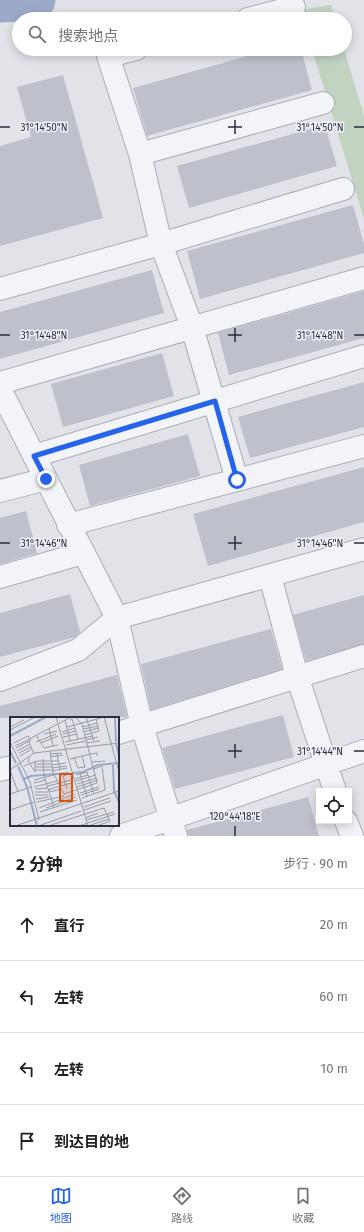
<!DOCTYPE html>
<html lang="zh">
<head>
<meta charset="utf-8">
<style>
  body { margin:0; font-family:"Fira Sans","Noto Sans SC",sans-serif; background:#f2f2f2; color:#202124 }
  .controls { position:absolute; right:12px; bottom:12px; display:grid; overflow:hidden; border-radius:0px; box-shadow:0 2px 10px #0003 }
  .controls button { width:36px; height:36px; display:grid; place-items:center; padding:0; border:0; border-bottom:1px solid #e0e0e0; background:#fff; color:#202124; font:20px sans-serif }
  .stop { position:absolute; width:12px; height:12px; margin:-9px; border:3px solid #2563eb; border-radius:50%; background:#fff }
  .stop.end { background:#2563eb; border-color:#fff; box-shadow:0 1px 4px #0008 }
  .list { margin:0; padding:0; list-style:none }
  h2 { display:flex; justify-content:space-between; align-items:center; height:52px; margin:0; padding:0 16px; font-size:17px }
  h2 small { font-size:13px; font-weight:400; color:#757577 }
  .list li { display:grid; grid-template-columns:26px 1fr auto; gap:12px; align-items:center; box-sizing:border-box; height:72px; padding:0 16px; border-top:1px solid #e0e0e0 }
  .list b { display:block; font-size:15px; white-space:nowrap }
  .list em { font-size:13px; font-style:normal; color:#757577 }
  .icon { flex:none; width:22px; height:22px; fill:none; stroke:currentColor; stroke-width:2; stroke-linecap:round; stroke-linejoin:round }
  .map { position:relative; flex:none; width:364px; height:836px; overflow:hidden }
  .search { position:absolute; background:#fff; box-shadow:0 2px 10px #0003; left:12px; right:12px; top:12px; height:44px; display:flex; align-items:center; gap:10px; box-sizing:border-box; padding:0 14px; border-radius:22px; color:#757577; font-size:15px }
  .sheet { height:340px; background:#fff }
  nav { display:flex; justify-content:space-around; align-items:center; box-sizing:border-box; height:56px; border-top:1px solid #e0e0e0; background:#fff; font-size:11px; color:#757577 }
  nav a { display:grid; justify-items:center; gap:2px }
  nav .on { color:#2563eb }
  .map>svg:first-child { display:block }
  .green { fill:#c3d3c2 }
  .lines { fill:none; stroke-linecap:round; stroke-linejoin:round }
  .river { stroke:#9caac9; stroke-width:41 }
  .building { fill:#bec1cc }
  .minor-casing { stroke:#aaadb7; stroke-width:24 }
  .minor { stroke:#f3f4f8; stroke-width:22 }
  .route { stroke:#2563eb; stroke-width:5 }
  .ticks { fill:none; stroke:#292e41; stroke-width:1.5 }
  .inset-river { fill:none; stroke:#9caac9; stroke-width:2 }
  .inset-road { fill:none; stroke:#979ba6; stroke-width:1 }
  .view { fill:#d55511; fill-opacity:0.15; stroke:#d55511; stroke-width:2 }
  .inset-edge { fill:none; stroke:#292e41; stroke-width:2 }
  .ticks-label { font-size:10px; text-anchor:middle; fill:#292e41; stroke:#f0f2f7; stroke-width:3; stroke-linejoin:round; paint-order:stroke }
</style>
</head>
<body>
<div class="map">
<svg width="364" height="836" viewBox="0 0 364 836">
  <rect width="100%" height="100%" fill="#e1e3e9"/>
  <path class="green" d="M331,5L335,19H303L300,10Z
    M312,49H344L364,116V219Z"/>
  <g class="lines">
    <path class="river" d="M0,2L35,0"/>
  </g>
  <path class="building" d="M273,49H301L312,90L147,136L133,88Z
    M63,75L103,218L0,246V146L31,137L17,87Z
    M325,125L337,166L189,208L177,166Z
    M353,205L364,244V253L200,299L187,251Z
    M152,270L164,313L0,359V312Z
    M364,291V338L229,375L218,333Z
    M162,353L174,396L63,427L51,384Z
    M364,382V427L250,458L238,417Z
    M188,434L200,476L90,506L79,465Z
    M364,467V522L208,566L193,514Z
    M26,511L37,553L0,564V518Z
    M70,594L80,632L75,637L0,657V613Z
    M364,595V644L306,661L293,615Z
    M271,629L282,669L151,710L141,664Z
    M117,675L127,717L0,718V706Z
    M283,715L294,757L175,789L162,748Z
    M308,797L319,836H188L187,830Z"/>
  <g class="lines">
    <g class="minor-casing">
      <path id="minor" d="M248,19L294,7
        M136,49L108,56L140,154L161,244L192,327L237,480
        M140,154L323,103
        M0,289L161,244L343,189
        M0,383L364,278
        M0,389L117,618L364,549
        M34,456L364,356
        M0,491L46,479
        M68,525L364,446
        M270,576L297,676L335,791
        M0,577L83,553
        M0,680L78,650L117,618L142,726L176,836
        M118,733L364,656
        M0,770L11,767
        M346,821L352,836
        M121,836L364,751"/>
    </g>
    <use href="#minor" class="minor"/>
  </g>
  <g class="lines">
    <path class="route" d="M46,479L34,456L215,401L237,480"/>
  </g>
  <path class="ticks" d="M235,120V134M0,127H10M228,127H242M354,127H364M235,328V342M0,335H10M228,335H242M354,335H364M235,536V550M0,543H10M228,543H242M354,543H364M235,744V758M228,751H242M354,751H364M235,826V836"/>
  <g transform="translate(10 717)">
    <rect width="109" height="109" fill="#e1e3e9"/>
    <path class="inset-river" d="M105,0L106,25M0,19L36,0M106,27L109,39M0,34L6,46M103,48L104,73L109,86M8,49L17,70L27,109M63,56L73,55L88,48L109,46M14,62L21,59L59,56"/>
    <path class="inset-road" d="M46,0L78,109M76,0L84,24M94,0L109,55M55,3L60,24M60,3L62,2L68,22M0,10L14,3M57,10L91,1M73,10L87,6M39,11L43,29M74,12L88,9M0,13L25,0M52,15L65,11M74,15L88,11M34,17L47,14M53,17L66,14M26,18L34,31L48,28M75,18L89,14L86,2M53,20L67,17M76,23L88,20M0,25L20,65L29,103M26,25L46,17M55,25L83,19M4,26L18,19L20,22M31,26L48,19M77,26L90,24M56,28L76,24M5,29L20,22M6,31L19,24M7,34L20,27M40,35L43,55L54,77L87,66L72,7L65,0M9,36L21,30M24,36L19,26L21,21L61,0M40,37L52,36M47,37L50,53M10,39L22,32M20,40L18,44L25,55V44M40,40L53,38M64,40L68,51L75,50L72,39M33,42L34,59L44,90M60,42L80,37L87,36V39M82,45L95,44M25,47H41M41,48L56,46M14,49L27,44H48M25,50H42M42,51L57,49M0,53L8,75M0,53L24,36L109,26M25,53H42M42,54L57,51M70,57L77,79M66,58L77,55L84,77M65,62L78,58M24,63L44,58M66,64L86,58M24,66L36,63M67,67L87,61M38,69L61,63M50,69L62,66M24,70L47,64M67,70L88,63M25,72L38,71M57,72L53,59L59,57M38,73L50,69M25,75H38M39,75L51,72M70,76L89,70M0,77L21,70M25,78H38M71,78L89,72M72,81L95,73L92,49L84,52M26,82L39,80M27,85L54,79M74,90L100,81M29,91L65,77M36,91L66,80M0,93L24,85M74,93L101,84M30,95L67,83M75,101L88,96M76,103L104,95M31,108L71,94M5,109L109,74M38,109L94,91L100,104L87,109M69,109L105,97M78,109L99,102"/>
    <path class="view" d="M50,57H62V84H50Z"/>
    <rect width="109" height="109" class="inset-edge"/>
  </g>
  <g class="ticks-label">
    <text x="44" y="131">31°14'50"N</text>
    <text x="320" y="131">31°14'50"N</text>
    <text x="44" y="339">31°14'48"N</text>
    <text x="320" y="339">31°14'48"N</text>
    <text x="44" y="547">31°14'46"N</text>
    <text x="320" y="547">31°14'46"N</text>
    <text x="320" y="755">31°14'44"N</text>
    <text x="235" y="820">120°44'18"E</text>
  </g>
</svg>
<div class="controls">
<button><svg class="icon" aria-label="locate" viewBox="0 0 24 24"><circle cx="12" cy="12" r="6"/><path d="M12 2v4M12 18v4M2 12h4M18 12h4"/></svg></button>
</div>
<div class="stop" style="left:237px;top:480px"></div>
<div class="stop end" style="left:46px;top:479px"></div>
<div class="search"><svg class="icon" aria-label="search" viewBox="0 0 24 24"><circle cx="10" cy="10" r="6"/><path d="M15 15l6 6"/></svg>搜索地点</div>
</div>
<section class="sheet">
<h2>2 分钟<small>步行 · 90 m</small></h2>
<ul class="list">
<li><svg class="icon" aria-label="ahead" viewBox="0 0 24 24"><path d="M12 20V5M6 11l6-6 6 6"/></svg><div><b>直行</b></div><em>20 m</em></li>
<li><svg class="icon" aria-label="left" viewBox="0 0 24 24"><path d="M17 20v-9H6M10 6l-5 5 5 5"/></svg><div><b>左转</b></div><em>60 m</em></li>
<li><svg class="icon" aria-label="left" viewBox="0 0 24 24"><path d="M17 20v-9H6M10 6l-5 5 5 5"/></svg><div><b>左转</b></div><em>10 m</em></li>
<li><svg class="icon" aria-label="arrive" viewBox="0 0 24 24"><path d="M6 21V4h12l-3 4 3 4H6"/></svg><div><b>到达目的地</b></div></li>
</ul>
</section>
<nav>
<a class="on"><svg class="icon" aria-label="map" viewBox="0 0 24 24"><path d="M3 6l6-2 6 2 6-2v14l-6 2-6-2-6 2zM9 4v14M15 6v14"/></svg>地图</a>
<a><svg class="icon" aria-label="directions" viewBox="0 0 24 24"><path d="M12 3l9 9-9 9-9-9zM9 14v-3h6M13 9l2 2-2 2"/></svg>路线</a>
<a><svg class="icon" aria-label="saved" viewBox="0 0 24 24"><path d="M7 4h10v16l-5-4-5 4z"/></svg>收藏</a>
</nav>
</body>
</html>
